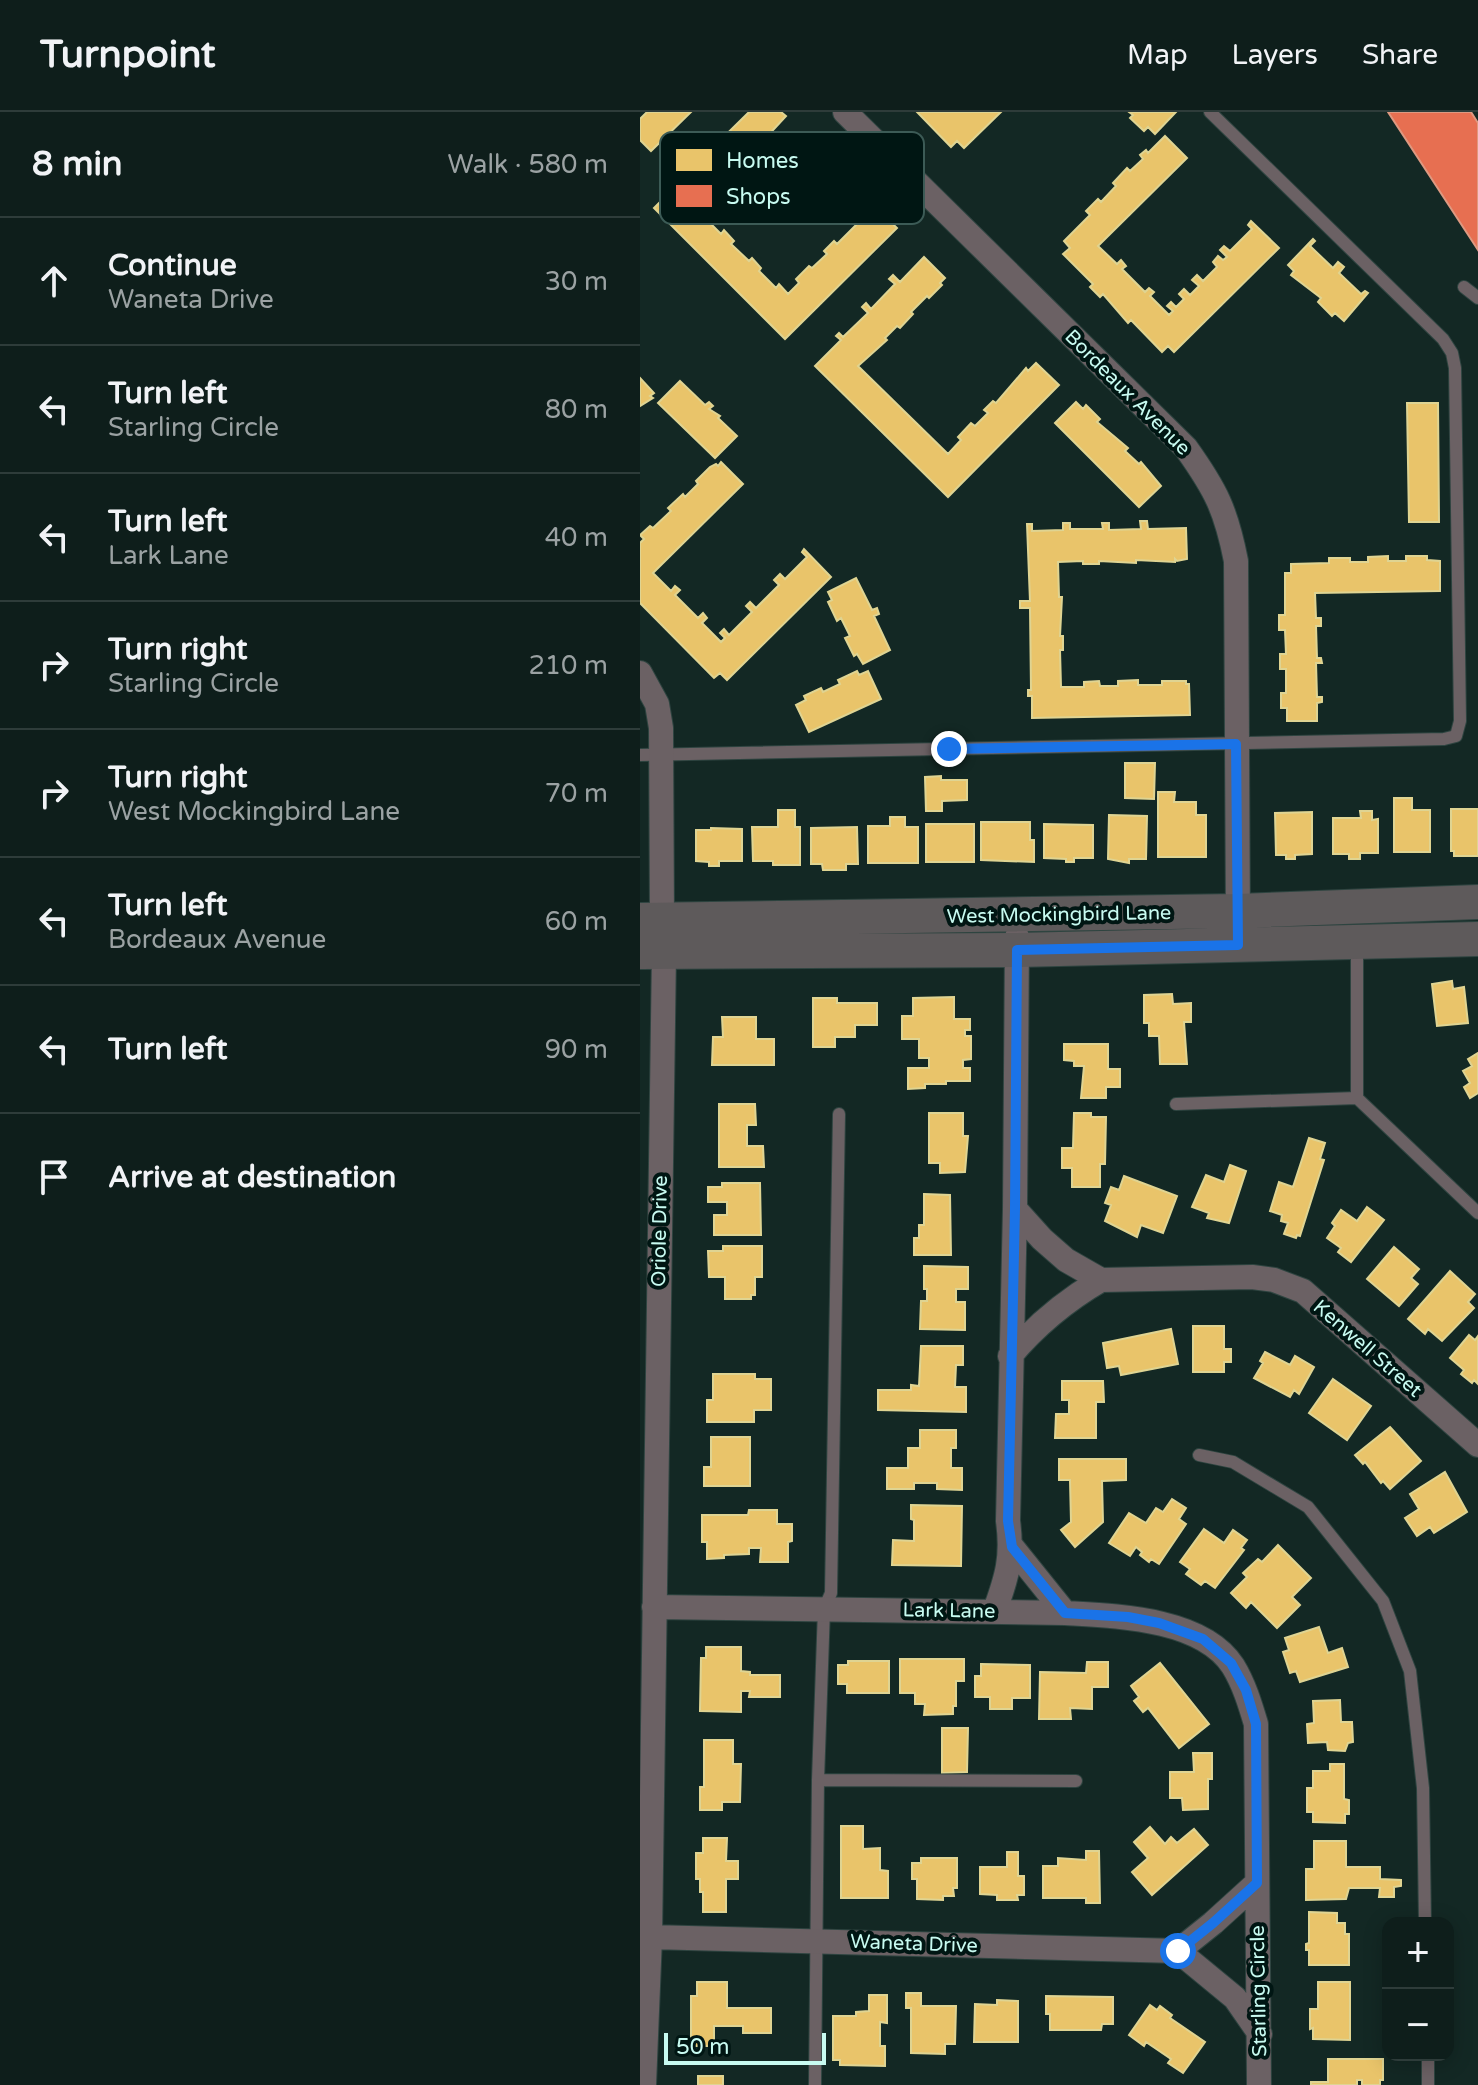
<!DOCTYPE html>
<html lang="en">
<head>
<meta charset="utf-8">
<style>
  body { margin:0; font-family:"Varela Round",sans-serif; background:#172724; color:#f1f3f6 }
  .controls { position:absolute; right:24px; bottom:24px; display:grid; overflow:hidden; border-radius:16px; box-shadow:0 4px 20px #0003 }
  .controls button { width:72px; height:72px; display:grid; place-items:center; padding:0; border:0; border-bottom:2px solid #2e3c3a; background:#0e1e1b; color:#f1f3f6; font:40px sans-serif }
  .scale { position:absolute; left:24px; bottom:20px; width:162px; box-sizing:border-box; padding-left:8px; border:4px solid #c8fbf1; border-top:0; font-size:22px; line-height:28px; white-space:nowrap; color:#c8fbf1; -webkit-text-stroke:6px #001613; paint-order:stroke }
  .stop { position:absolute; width:24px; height:24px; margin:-18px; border:6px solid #1a73e8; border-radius:50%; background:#fff }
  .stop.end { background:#1a73e8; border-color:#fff; box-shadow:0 2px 8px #0008 }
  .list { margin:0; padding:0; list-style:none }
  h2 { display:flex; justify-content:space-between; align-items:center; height:104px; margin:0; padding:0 32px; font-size:34px }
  h2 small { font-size:26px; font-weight:400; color:#9ba2a3 }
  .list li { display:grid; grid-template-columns:52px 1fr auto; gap:24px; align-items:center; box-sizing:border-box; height:128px; padding:0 32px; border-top:2px solid #2e3c3a }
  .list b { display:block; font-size:30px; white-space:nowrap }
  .list p { margin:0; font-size:26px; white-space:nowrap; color:#9ba2a3 }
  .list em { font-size:26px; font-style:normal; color:#9ba2a3 }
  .icon { flex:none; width:44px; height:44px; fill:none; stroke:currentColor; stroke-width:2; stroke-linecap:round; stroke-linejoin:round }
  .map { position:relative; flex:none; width:838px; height:1973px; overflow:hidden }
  header { display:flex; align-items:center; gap:48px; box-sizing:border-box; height:112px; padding:0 40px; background:#0e1e1b; border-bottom:2px solid #2e3c3a }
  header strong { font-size:38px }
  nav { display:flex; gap:44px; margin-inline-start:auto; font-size:28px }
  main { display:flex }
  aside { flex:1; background:#0e1e1b }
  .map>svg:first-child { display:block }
  .homes { fill:#e9c46a; stroke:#dfd492; stroke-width:2 }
  .shops { fill:#e76f51; stroke:#de9981; stroke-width:2 }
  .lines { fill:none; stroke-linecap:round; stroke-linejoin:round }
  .service-casing { stroke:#2e4440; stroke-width:14 }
  .minor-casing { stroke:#2e4440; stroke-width:26 }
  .secondary-casing { stroke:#2e4440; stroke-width:36 }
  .service { stroke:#6b6164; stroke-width:12 }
  .minor { stroke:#6b6164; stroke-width:24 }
  .secondary { stroke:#5e5a5b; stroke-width:34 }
  .route { stroke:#1a73e8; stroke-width:10 }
  .labels { text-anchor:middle; stroke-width:8; stroke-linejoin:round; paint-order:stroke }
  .street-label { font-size:20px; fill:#c8fbf1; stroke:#001613 }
  .key { fill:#001613; stroke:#3c5b56; stroke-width:2 }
  .key-label { font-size:22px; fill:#c8fbf1 }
</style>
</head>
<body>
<header>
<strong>Turnpoint</strong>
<nav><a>Map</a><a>Layers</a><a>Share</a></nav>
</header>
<main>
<aside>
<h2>8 min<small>Walk · 580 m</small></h2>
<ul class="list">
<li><svg class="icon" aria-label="ahead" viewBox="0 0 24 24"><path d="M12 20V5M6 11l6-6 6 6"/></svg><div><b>Continue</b><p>Waneta Drive</p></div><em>30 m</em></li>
<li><svg class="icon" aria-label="left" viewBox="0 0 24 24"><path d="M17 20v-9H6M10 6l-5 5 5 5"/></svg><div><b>Turn left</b><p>Starling Circle</p></div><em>80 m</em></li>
<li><svg class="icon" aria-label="left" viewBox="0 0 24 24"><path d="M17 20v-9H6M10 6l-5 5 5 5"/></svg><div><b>Turn left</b><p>Lark Lane</p></div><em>40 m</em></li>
<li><svg class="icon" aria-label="right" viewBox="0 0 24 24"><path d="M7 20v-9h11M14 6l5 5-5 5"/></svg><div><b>Turn right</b><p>Starling Circle</p></div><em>210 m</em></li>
<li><svg class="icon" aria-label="right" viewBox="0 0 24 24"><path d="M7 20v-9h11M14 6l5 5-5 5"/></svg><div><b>Turn right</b><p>West Mockingbird Lane</p></div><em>70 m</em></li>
<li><svg class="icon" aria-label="left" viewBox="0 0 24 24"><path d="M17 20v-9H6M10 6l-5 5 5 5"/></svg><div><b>Turn left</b><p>Bordeaux Avenue</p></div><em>60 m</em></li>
<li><svg class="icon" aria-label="left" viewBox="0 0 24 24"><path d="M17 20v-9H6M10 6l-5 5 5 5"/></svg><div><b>Turn left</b></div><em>90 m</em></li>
<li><svg class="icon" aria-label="arrive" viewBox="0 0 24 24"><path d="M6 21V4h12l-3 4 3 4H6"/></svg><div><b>Arrive at destination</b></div></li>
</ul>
</aside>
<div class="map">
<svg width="838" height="1973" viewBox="0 0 838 1973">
  <rect width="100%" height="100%" fill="#132824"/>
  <path class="homes" d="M7,0H51L11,39L0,28V7Z
    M109,0H141L146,4L111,42L113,44L99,57L96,55L83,68L86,71L55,96L81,122L84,118L94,129L91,132L109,149L112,146L121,156L119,159L136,176L139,172L148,182L159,171L156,167L169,154L172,156L187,142L184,139L194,129L197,132L218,111L214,108L224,97L227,101L234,94L257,116L145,227L14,96L39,71L32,64L37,59L43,65Z
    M277,0H361L324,36L317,29L311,35Z
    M489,0H536L515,22L508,15L504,19L490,6L493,3Z
    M525,24L547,46L458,134L477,152L481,148L486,154L482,157L505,180L509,176L514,180L510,184L529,203L533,199L527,194L531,190L536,195L544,187L539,182L544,177L550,183L559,174L552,168L557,163L563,169L577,155L573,150L578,144L583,148L587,145L580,138L584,134L590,139L612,117L608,113L611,109L639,136L534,240L528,234L522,240L491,208L488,211L463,182L460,185L450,175L453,172L423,142L430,136L424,129L450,103L446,99L458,87L461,90L476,74L473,71L487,56L490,59L503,47L500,43L506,38L508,41Z
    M673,127L675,129L670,134L693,156L698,150L704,155L699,161L721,182L725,179L728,181L704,209L695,201L692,204L678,190L681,186L651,163L654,159L648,153Z
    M284,145L305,166L300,171L302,173L289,186L287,184L271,200L273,202L260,216L257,214L245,226L247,228L218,254L308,342L321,328L318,325L331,311L335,314L348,301L344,298L353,289L356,291L386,256L388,259L396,251L419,273L308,385L175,254L201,228L196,224L199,221L203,225L228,201L222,195L226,191L231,197L255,172L249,167L253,163L260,170Z
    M0,266L14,281L10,284L13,286L0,294Z
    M40,269L65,293L69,290L73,294L69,297L80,304L78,306L97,324L75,346L18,291Z
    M436,290L443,297L446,293L460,307L457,310L488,336L485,339L499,352L501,350L521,374L499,395L415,311Z
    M767,291H798L799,410H769Z
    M81,350L103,372L13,461L31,479L35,474L40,478L35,483L58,506L63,501L67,506L62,511L81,530L85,526L80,521L84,517L89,523L112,500L106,494L110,490L116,496L139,473L134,468L140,462L145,467L167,445L162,440L164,437L191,465L87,568L80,561L74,566L0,491V431L4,427L0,423L10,414L13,416L31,399L28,396L43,382L45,385L58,372L56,369L70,355L76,352L78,354Z
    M500,409H507L508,417L546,416L547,447L537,449L535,447V450L496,448V451L459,449V452H443V449L418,450L419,485H422L420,524H423V538H420L421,575H444V570L459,569L460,574H478V569L498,568V573H522V569H546V572H549L550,603L392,606V584H388V578H391L390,496H380V489H390L387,412H392V419L423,418V411H430V417H463L462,411H469V418L501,417Z
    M748,444V449H766V444H787V448L800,449V479L675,481L676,506H681V514H676L677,546H681L682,551H676L677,585H682V590L677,591V609H647V596H641V581H646V557H640V542H646L645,518H639V503H645V461H651V452L689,451V446H710V450H728V445Z
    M216,466L232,498L237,496L239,502L234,504L250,538L223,552L217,542L214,544L205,526L210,524L201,506L197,509L188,490L192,488L188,480Z
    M217,559L219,563L228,559L241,587L169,620L156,593L166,588L164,584L181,576L183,580L200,572L198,568Z
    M485,651H515L514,687L485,686Z
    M301,664V668H327V688L302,689V699H286L285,665Z
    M518,680H535L534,690H556V703H566V745H518Z
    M754,686H772V698H790V740H754Z
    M811,697H838V744H814V739H811Z
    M138,698H155V715H160V753H133V749H113L112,715H138Z
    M720,699H732V708L738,707V741H720V747H709V742H693V706H721Z
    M672,700V742L655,743V747H646V743H636L635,701Z
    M469,703L507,704L506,747H489V751L468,747Z
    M250,705H265V715H278V751H228V714H250Z
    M341,710H390V728H394V750L341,748Z
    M286,712H334V750H286Z
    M404,712L453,713V746H434V750H426V747L404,746Z
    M217,715L218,752H206V758H183L182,752H171V716Z
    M71,716L102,717V749H79V754H69V750L56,749V718H71Z
    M812,869L813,877L824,875L828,911L797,914L792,872Z
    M532,882L533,892L551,891V910H544L547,952H520L519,924H509V911H504V883Z
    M314,885V907H330V918H325V924H331V947L323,948V956H330V969H306V972H285V976L268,977V956H289V946H279V927H262V904H273V886Z
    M173,886H197V891H237V913H215V925H195V935H173Z
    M82,905H116V927H134V953H72L73,925H83Z
    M424,932H468V957H480V975H466V986H441L444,954H434V949L424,948Z
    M838,941V981L830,986L824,975L830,971L823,959L832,954L828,947Z
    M79,992H115L116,1013H107V1034H123L124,1055H79Z
    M289,1001H323V1024H328L325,1060L300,1061V1051H289Z
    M434,1001H451V1005H466L465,1052H460V1075H432V1056H422V1036H433Z
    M669,1026L685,1031L680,1047L684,1048L660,1124L657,1123L656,1126L644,1122L648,1111L641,1109L642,1103L630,1099L639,1070L653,1075Z
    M590,1053L606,1059L589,1111L567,1106L569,1101L552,1095L566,1063L584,1070Z
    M484,1064L537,1084L523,1121L501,1113L497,1125L465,1109L471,1093L465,1091L471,1075L479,1078Z
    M82,1071H120L121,1123H74V1103H87V1090H68V1075H82Z
    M284,1082L310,1083L311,1143H274V1126H279V1113H284Z
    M727,1095L744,1108L711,1150L698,1140L701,1136L687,1126L695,1114L692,1111L701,1098L717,1109Z
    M83,1134H122V1165H115V1183H111V1187H85V1165H69L68,1139H83Z
    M754,1135L779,1157L771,1166L778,1172L759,1194L727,1167Z
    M284,1154L328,1155V1177H316V1190H325V1218L280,1217L281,1189H287V1177H284Z
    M810,1159L835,1182L828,1190L834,1196L802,1229L788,1217L785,1222L768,1207Z
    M553,1214H584V1237H591V1250H584V1260H553Z
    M531,1217L538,1252L481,1263L479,1254L467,1256L463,1231Z
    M829,1223L835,1228L838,1224V1272L834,1268L832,1271L821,1262L824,1258L810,1246Z
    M281,1234H323V1253H316L315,1275H326V1300L238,1298V1278H271V1273L279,1274Z
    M625,1240L650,1253L655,1244L674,1255L659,1282L654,1278L650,1285L614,1266L623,1251L620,1249Z
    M73,1262H115V1267H131V1298H114V1310H67V1288H73Z
    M693,1267L731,1294L707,1328L669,1301Z
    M422,1269H463L464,1290H456V1326H415L416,1302H429V1288H422Z
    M750,1315L781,1349L750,1377L743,1369L741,1371L725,1350L723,1352L715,1343Z
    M280,1318H316V1336H311V1356H322V1378L297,1377V1371H274V1377H247V1356H268V1336H280Z
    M71,1325H110V1374H64V1355H71Z
    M419,1347H486V1368L462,1369L463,1410L435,1435L421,1418L431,1410L430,1368H419Z
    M805,1360L827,1400L794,1421L790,1415L777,1424L765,1406L779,1397L770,1382Z
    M532,1387L546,1396L539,1407L546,1412L519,1452L511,1447L509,1450L500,1443L502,1440L496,1435L490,1444L469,1431L489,1401L506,1411L516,1396L523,1400Z
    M271,1393L322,1394L321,1454L252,1453L253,1428L274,1429V1408L271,1407Z
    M109,1398H137V1412H152V1429L148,1430V1450H120L121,1436H109V1442L84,1443V1446L67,1447V1430H62V1403H108Z
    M564,1417L584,1431L593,1418L607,1428L601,1436L604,1438L575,1476L565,1469L561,1473L546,1462L550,1457L540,1450Z
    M638,1433L671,1466L652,1485L660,1493L637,1516L611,1490L606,1496L591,1481L607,1465L603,1461L618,1447L622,1450Z
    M679,1515L688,1541L702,1536L708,1555L660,1570L656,1559L650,1561L643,1540L649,1538L645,1526Z
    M66,1535H101V1559L110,1560V1563H140V1585H109L110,1579H101V1600L60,1599L61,1546H66Z
    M260,1547H324V1569H316V1594H313V1602L284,1603L285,1592H275V1581H260Z
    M208,1549H249V1581H207V1572H198V1553H208Z
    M447,1550H468V1575H452V1597L430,1596L431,1607H399L400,1560L446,1561Z
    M520,1551L569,1612L539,1636L508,1596L503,1600L494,1589L499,1585L491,1574Z
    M341,1552L390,1553V1586H372V1597H350V1585H335V1564H341Z
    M700,1588L701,1610H712L713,1630L708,1631L705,1639L688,1638L687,1630L668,1631L667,1612L674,1611L673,1589Z
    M302,1616H328L327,1660L302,1661Z
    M64,1628H93V1652H101L100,1690H82V1698H60V1675H64Z
    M553,1641H572V1667H568V1697L543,1698L542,1686H530V1660H554Z
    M690,1652H704V1687L709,1688V1702H705V1711L673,1710V1700H667V1676H673V1659H690Z
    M201,1714H223V1737L240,1736V1758L248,1759V1786H201Z
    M510,1715L525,1732L531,1725L537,1731L554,1717L568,1733L512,1783L492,1760L508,1746L494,1730Z
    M63,1726H87L86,1749H98V1767H86V1800H63V1780H60V1767H56V1741H63Z
    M674,1729H706V1755H740V1767L761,1768V1774L754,1775V1785H739L740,1776H709L706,1787L666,1788V1757H674Z
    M446,1739H459L460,1791H446V1786H403V1754H418V1746L446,1748Z
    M367,1740H378V1764H384V1783H377L378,1788H357V1783L340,1782V1755H367Z
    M281,1746H317V1776H313L314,1784H303V1788L277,1787V1767H272V1751H281Z
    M669,1800L697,1801V1811H705V1822H709V1853H669V1838H666V1832L669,1831Z
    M57,1870H87V1896H131V1921H103V1914H74V1934H51V1884H57Z
    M678,1870H710V1928L673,1927V1916L670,1917V1897H678Z
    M266,1881H281V1894H316L315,1932H305V1942L271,1941V1896H266Z
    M229,1883H247V1911L240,1910V1934H245V1954L200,1953V1948H193V1904H216V1900L229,1899Z
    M406,1884L473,1885V1912H462L461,1918H410V1902H406Z
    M357,1888L378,1889V1930H334L335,1892L357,1893Z
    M510,1893L517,1898L520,1894L532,1903L530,1906L565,1930L543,1961L528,1951L531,1947L506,1930L504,1934L489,1923Z
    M688,1947H743V1968H740V1973H722V1968H717V1973H671V1970H688Z
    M58,1964H83V1973H58Z"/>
  <path class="shops" d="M748,0H831L838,11V138Z"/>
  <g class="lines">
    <g class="service-casing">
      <path id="service" d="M824,175L838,186
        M0,643L804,627L816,624L820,609L815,256L812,241L803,227L570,0
        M717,834V986L838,1101
        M536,992L717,986
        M559,1343L593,1350L668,1395L743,1489L770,1559L783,1676L785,1811
        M178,1668L436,1669
        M788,1943V1973
        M175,1973L178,1668L184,1497L191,1481L199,1002"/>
    </g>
    <g class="minor-casing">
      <path id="minor" d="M205,0L546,336C576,378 586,398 596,449L598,814
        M0,561L17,592L21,616L22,808
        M375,1097L402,1127L426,1148L461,1168L612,1165L634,1168L663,1179L838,1333
        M370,1244C397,1212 425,1189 461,1168
        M372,1435L425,1501
        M14,1495L425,1501C476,1504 562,1506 593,1554C604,1572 610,1592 616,1612L619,1973
        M355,1498C367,1465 373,1445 368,1409L375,1097L377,825
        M10,1825L538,1839L595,1886L620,1922
        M538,1839L573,1811L617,1771
        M4,1973L10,1825L24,840"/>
    </g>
    <g class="secondary-casing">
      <path id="secondary" d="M0,808L598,799L838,790
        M0,840L377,838L838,827"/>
    </g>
    <use href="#service" class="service"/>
    <use href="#minor" class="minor"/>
    <use href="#secondary" class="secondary"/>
  </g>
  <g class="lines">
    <path class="route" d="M309,637L596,632L598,833L377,838L375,1097L368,1409L372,1435L425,1501L488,1505L519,1511L563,1527L591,1551L606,1578L616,1612L617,1771L573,1811L538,1839"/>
  </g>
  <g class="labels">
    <g class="street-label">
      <text transform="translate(488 280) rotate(45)" y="7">Bordeaux Avenue</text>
      <text transform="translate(419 802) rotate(-1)" y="7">West Mockingbird Lane</text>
      <text transform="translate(19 1119) rotate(-89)" y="7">Oriole Drive</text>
      <text transform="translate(728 1236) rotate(41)" y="7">Kenwell Street</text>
      <text transform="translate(309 1498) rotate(1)" y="7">Lark Lane</text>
      <text transform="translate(274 1831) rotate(2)" y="7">Waneta Drive</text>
      <text transform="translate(618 1879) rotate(-91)" y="7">Starling Circle</text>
    </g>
  </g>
  <rect x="20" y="20" width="264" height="92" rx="12" class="key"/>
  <rect x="36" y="37" width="36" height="22" fill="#e9c46a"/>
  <rect x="36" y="73" width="36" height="22" fill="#e76f51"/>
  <g class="key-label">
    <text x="86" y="56">Homes</text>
    <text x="86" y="92">Shops</text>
  </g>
</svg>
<div class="controls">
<button>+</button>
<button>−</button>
</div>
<div class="scale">50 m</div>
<div class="stop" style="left:538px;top:1839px"></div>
<div class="stop end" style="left:309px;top:637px"></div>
</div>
</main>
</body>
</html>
